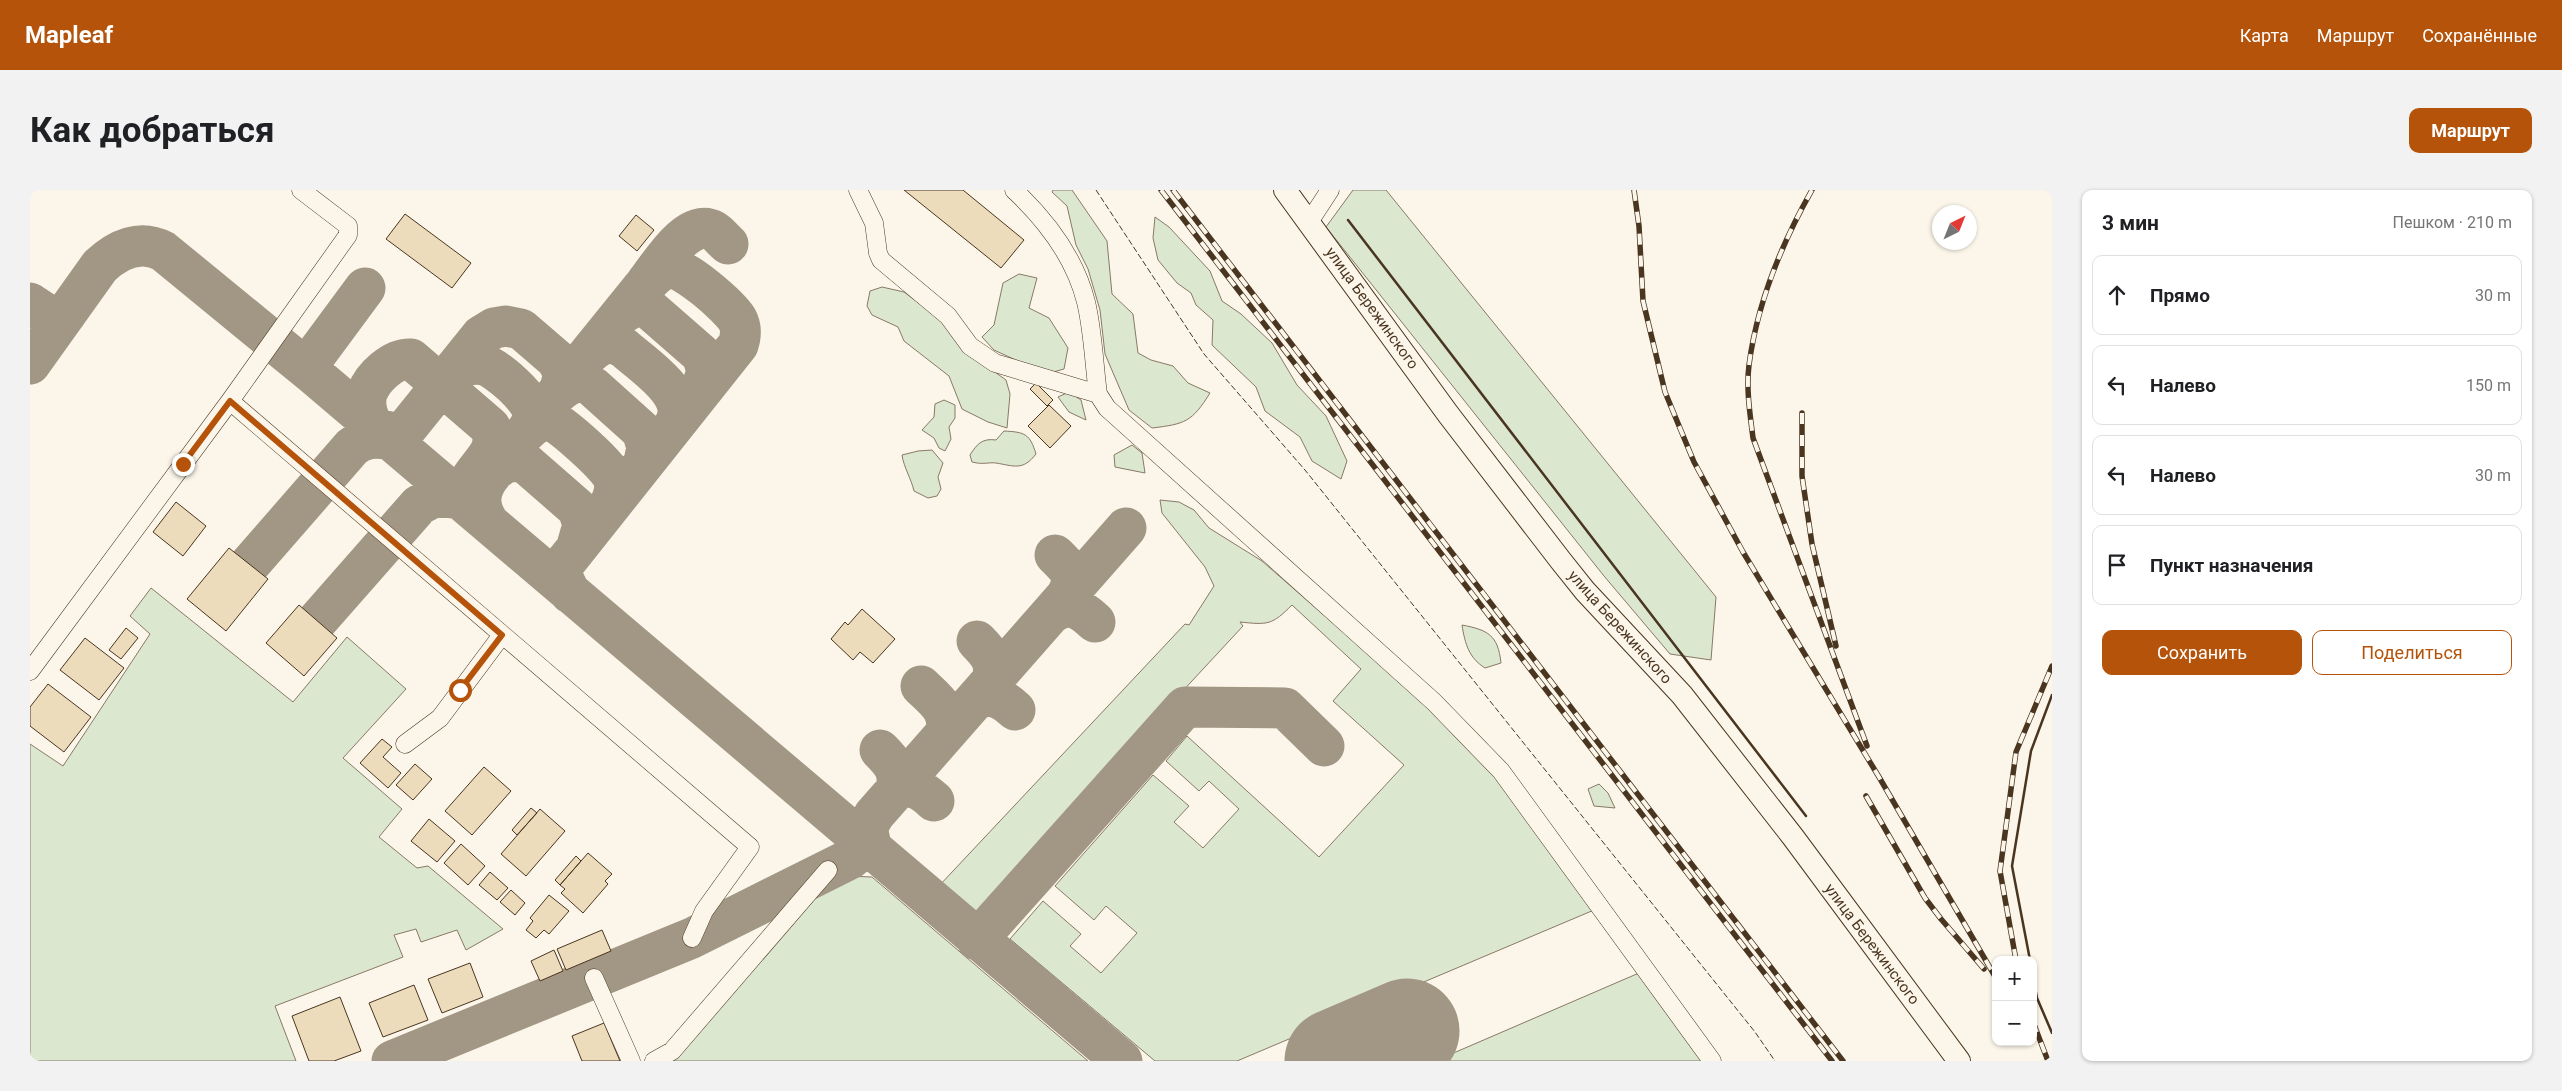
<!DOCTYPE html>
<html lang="ru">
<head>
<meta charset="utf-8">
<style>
  body { margin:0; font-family:Roboto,sans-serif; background:#f2f2f2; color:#202124 }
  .controls { position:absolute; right:15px; bottom:15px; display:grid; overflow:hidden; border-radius:10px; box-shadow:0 1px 4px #0004 }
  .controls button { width:45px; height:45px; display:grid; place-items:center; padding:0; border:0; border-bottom:1px solid #e0e0e0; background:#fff; color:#202124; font:25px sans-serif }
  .compass { position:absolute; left:1902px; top:15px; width:45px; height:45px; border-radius:50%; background:#fff; box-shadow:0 1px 4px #0004; rotate:43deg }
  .stop { position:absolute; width:15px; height:15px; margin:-11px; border:4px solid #b45309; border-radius:50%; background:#fff }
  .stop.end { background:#b45309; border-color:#fff; box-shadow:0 1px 5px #0008 }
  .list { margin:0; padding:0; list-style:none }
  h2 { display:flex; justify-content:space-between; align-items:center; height:65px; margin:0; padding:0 20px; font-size:21px }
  h2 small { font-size:16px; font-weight:400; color:#757577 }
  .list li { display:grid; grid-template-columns:32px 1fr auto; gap:15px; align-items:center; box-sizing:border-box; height:80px; margin:0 10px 10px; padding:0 10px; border:1px solid #e0e0e0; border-radius:10px }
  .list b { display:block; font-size:19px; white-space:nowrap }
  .list em { font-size:16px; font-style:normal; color:#757577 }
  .actions { display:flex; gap:10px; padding:15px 20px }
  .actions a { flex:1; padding:11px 0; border:1px solid #b45309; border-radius:10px; text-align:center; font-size:18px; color:#b45309 }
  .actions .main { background:#b45309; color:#fff }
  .icon { flex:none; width:28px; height:28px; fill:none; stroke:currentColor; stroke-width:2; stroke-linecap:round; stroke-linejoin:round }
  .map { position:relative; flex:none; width:2022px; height:871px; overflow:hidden; border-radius:10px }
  header { display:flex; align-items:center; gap:30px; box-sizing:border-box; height:70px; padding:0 25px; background:#b45309; color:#fff }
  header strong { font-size:24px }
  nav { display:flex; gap:28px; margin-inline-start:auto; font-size:18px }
  .intro { display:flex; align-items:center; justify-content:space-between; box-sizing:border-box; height:120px; padding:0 30px }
  h1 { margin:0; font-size:35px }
  .button { padding:12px 22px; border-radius:10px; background:#b45309; color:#fff; font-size:18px; font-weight:700 }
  main { display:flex; gap:30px; padding:0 30px }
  aside { flex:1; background:#fff; border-radius:10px; box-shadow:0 1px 4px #0004 }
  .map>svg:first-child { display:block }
  .green { fill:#dce7d0; stroke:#887966 }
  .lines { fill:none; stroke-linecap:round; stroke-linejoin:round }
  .taxiway { stroke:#a29684; stroke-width:41 }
  .runway { stroke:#a29684; stroke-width:105 }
  .building { fill:#ecdcbc; stroke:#4a3520 }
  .minor-casing { stroke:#4a3520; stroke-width:19 }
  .major-casing { stroke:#4a3520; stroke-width:24 }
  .minor { stroke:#fbf6e9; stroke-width:18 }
  .major { stroke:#fbf6e9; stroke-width:22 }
  .rail-casing { stroke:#4a3520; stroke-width:5.5 }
  .rail { stroke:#fbf6e9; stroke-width:4; stroke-dasharray:11; stroke-linecap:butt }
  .fence { stroke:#4a3520; stroke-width:1; stroke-dasharray:6 2.5; stroke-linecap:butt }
  .wall { stroke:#4a3520; stroke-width:2.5 }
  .route { stroke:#b45309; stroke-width:6 }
  .labels { text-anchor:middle; stroke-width:4; stroke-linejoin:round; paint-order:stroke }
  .street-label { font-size:15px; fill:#4a3520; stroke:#fbf6e9 }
</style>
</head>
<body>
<header>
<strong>Mapleaf</strong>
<nav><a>Карта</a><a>Маршрут</a><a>Сохранённые</a></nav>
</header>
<div class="intro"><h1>Как добраться</h1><a class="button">Маршрут</a></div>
<main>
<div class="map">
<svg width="2022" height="871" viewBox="0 0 2022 871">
  <rect width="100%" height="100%" fill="#fbf6e9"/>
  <path class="green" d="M1023,0H1042L1077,51L1082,104L1103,124L1108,163L1121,170L1143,176L1158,193L1180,203C1162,232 1155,234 1122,238L1099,220L1075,164L1070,120L1058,79L1046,55L1037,16L1022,2Z
    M1323,0H1356L1686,407L1681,470L1640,464L1574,386L1296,37Z
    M1125,27L1139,37L1180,81L1192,111L1211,124L1242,153L1267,195L1296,226L1317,271L1311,289L1282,271L1270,247L1235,221L1226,197L1182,155L1183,130L1166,115L1161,103L1147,93L1128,70L1123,48Z
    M989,84L1007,88L999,118L1019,128L1038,158L1034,179L1016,184L964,160L952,147L964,135L973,93Z
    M852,97L874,102L906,126L951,172L976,190L980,204L977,238L958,232L932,219L919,186L874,151L868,137L842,125L837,116L840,101Z
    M1039,202L1051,210L1056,230L1039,222L1028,207Z
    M914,210L925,215V228L919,237L921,249L915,261L909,258L904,248L892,240L904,227L905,214Z
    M974,241C995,242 1000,244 1006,264C993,281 984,276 966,273C958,272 954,275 942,272L940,265C947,254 952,248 966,250Z
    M1102,255L1112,263L1115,283L1085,277L1084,265Z
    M888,261L902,260L913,273L908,287L911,299L907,306L898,308L884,301C881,288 874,278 872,265Z
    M1130,310L1149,312L1164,320L1179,338L1232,371L1400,518L1468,586L1564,720L1207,871H1125L980,749L1013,711L1051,744L1040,756L1071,783L1107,743L1076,716L1064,730L1025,696L1123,585L1159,616L1144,632L1173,658L1209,619L1179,591L1169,601L1136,571L1157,546L1289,667L1374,575L1303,511L1331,479L1262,415C1242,435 1238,435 1210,432L1213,436L944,726L908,697L1155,434L1159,435L1184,396L1175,377L1132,323Z
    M121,398L263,512L317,447L376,499L313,568L372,619L349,647L387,678L398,676L473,739L436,760L427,740L391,752L386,739L364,745L373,767L245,816L266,871H0V554L33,576L120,444L100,426Z
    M1432,435C1458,440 1468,445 1471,473L1455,478C1439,468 1435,454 1432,435Z
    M1569,594L1578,603L1585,618L1564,616L1558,599Z
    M816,686L842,687L1058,871H636L782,701Z
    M1609,783L1673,871H1405Z"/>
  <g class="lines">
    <path class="taxiway" d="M616,93C629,77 658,26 684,41C689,44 693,50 698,54
      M0,113C12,121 20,129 36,124
      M593,123L605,116L617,117L672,165L677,181L671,200
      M560,163C571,153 581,150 594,158C613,175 663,206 644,235
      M0,174L70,76C88,59 110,49 133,61L283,184L1092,871
      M421,183C431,177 442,172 454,175C467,178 502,209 503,223C504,230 500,235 497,241
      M283,184L284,167L335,98
      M529,202C540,193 550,188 563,197L612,241L617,257L614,272
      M342,234C337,225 334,214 337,203C343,187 363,168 381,169L460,237C470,259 453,270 442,287
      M347,239L364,243L376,239L451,146L464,138L476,136L491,139L527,170L534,184L529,202
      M497,241C505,233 513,229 524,232C535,238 580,277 583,288C587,298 583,308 578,318
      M465,280L476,272L493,271L548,319L553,335L547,356
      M459,333C448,317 448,302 460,286L613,97C621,90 630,78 641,78C655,78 699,116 707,129C712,138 711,146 708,155L534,374L531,384L540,403
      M1025,365C1041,381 1048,387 1035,408
      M220,374L322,257C334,247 346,247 361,250
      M1022,423C1040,411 1051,419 1065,432
      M287,431L389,315L406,306L430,309
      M947,451C960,464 968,474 961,492
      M891,496C907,511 920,520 916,543
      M945,510C962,502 973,509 985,520
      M850,560C863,573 870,581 866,600
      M866,600C881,592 893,601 904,611
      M842,660L837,638L844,625L1096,338
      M947,750L1155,517L1255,518L1294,556
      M362,871L662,748L820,669L836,655"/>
    <path class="runway" d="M1307,871L1377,841"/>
  </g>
  <path class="building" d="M874,0H933L994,50L971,78Z
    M375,24L441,73L422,98L356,49Z
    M606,25L624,40L607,61L589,46Z
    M1006,193L1023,210L1017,216L1000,199Z
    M1019,215L1041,236L1020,258L998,236Z
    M146,312L176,336L153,366L123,342Z
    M199,358L238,389L196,441L157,409Z
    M269,415L307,448L274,486L236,453Z
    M832,419L865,449L843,473L830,462L823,470L801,449L815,432L818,435Z
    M96,438L108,448L91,469L79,460Z
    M55,448L94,478L69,510L30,480Z
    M18,494L61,527L34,562L0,536V517Z
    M352,549L362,557L353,567L371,583L358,598L330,573Z
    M385,574L402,589L383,610L366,595Z
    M454,577L481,601L442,645L415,621Z
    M501,618L507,623L487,645L482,640Z
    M510,619L535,641L496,686L471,664Z
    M399,629L425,651L407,672L381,651Z
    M431,654L455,676L438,695L414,673Z
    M558,663L582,684L575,691L578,694L553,723L531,703L535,699L530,695Z
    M546,666L551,671L530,695L525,690Z
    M460,682L478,698L467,710L449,695Z
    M481,700L495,713L485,725L470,712Z
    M519,705L539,721L519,744L514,740L506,748L496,740L503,731L500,728Z
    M572,740L581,761L536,780L527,759Z
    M524,760L533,781L510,791L501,771Z
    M440,773L453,807L412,823L398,789Z
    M384,795L398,830L353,847L339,813Z
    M310,807L331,861L304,871H279L262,826Z
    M574,833L590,871H552L542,846Z"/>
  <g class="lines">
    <g class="minor-casing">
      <path id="minor" d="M828,0L844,33L848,63L851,70L918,126L940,156L965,173L1068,204L1077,218L1404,512L1471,581L1682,871
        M984,0C1016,30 1045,68 1056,112C1063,141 1064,174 1068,204
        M1279,32L1300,0
        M200,211L720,657L674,721L662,748
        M0,481L200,211L318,45V36L271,0
        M375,554L410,528L472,445
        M564,788L601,871
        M624,871L642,861L798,680"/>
    </g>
    <g class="major-casing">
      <path id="major" d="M1255,0L1418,224L1531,371L1555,401L1652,505L1763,647L1929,871"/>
    </g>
    <use href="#minor" class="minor"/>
    <use href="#major" class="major"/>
    <g class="rail-casing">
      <path id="rail" d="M1131,0L1802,871
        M1143,0L1813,871
        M1604,0L1609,36L1613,111L1635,202L1664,272L1713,362L1849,587L1966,788
        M1782,0C1752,53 1727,114 1719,175C1716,199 1720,224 1723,248L1837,556
        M1772,223V286L1782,354L1806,456
        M1836,606L1895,708L1911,729L1954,779
        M1986,770L1970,681L1986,562L2022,476
        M2003,832L2018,871"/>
    </g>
    <use href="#rail" class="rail"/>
    <path class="fence" d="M1066,0L1174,164L1275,280L1725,842L1745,871"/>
    <path class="wall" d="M1318,30L1776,626
      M2000,770L1982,676L2001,561L2022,505
      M2003,787L2007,808L2022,843"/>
  </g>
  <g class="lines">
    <path class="route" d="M153,274L200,211L472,445L430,500"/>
  </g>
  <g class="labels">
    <g class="street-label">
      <text transform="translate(1342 118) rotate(54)" y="5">улица Бережинского</text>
      <text transform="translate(1590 437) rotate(48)" y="5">улица Бережинского</text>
      <text transform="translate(1842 754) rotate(53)" y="5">улица Бережинского</text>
    </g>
  </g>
</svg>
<div class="controls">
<button>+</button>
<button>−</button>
</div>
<svg class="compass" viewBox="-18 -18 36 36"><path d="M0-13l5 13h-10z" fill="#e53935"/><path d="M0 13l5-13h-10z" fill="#757577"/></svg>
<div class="stop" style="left:430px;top:500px"></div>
<div class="stop end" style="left:153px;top:274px"></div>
</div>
<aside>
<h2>3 мин<small>Пешком · 210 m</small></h2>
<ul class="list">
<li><svg class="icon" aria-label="ahead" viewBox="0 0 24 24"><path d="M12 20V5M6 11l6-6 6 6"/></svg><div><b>Прямо</b></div><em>30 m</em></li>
<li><svg class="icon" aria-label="left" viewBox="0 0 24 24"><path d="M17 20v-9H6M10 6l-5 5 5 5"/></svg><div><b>Налево</b></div><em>150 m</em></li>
<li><svg class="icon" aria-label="left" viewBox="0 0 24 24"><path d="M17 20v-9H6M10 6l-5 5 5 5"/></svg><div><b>Налево</b></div><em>30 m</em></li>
<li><svg class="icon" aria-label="arrive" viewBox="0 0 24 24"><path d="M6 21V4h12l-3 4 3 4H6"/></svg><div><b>Пункт назначения</b></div></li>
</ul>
<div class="actions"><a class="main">Сохранить</a><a>Поделиться</a></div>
</aside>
</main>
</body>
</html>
